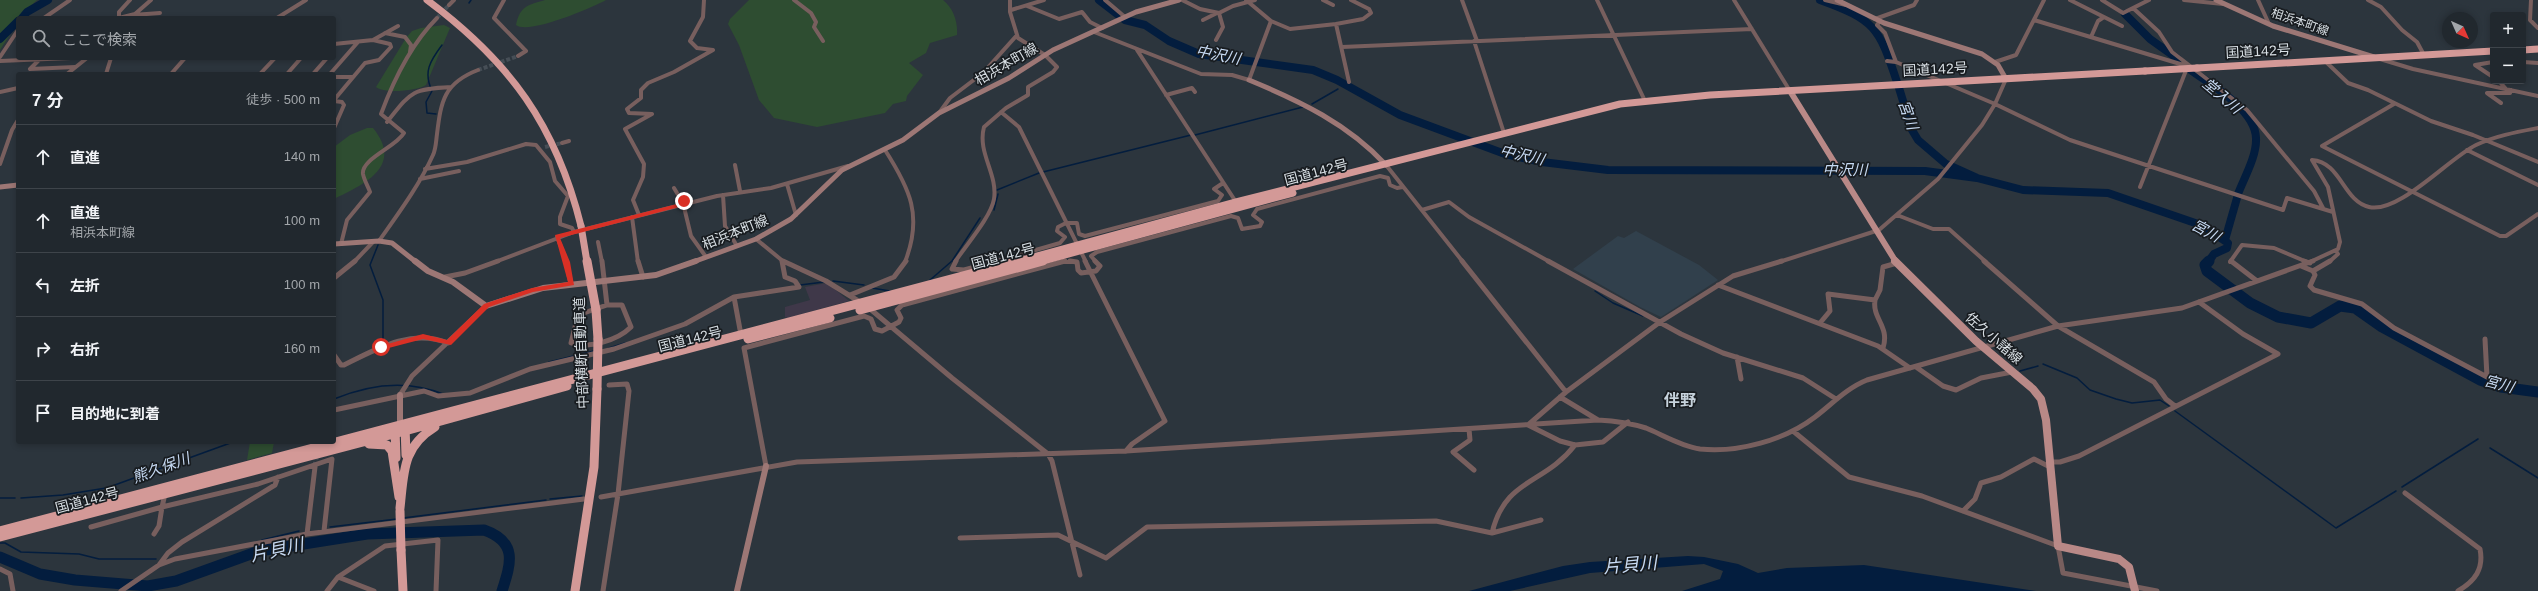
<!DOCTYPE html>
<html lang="ja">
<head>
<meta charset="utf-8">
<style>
  body { margin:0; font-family:Helvetica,"Noto Sans JP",sans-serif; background:#293036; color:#f1f3f6 }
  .controls { position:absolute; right:12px; top:12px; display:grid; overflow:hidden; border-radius:4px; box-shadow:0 2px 6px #0003 }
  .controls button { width:36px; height:36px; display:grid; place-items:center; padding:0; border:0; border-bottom:1px solid #3e444a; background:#21282e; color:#f1f3f6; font:20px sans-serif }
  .compass { position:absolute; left:2442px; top:12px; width:36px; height:36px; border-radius:50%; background:#21282e; box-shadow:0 2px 6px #0003; rotate:135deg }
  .stop { position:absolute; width:12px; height:12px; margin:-9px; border:3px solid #d93025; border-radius:50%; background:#fff }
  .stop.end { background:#d93025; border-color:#fff; box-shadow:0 1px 4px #0008 }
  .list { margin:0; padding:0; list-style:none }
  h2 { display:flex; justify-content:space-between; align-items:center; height:52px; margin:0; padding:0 16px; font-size:17px }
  h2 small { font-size:13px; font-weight:400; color:#a2a6aa }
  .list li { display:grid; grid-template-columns:26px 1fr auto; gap:12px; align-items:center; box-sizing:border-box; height:64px; padding:0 16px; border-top:1px solid #3e444a }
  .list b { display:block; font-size:15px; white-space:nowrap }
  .list p { margin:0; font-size:13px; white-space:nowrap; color:#a2a6aa }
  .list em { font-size:13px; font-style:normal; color:#a2a6aa }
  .icon { flex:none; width:22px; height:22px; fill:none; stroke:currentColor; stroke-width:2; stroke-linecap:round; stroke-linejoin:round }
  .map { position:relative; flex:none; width:2538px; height:591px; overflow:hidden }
  .search { position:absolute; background:#21282e; box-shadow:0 2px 6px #0003; left:16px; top:16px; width:320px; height:44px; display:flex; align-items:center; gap:10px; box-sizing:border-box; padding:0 14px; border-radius:4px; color:#a2a6aa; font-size:15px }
  .panel { position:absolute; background:#21282e; box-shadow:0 2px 6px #0003; left:16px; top:72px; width:320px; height:372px; border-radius:4px }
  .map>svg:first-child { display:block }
  .commercial { fill:#3f3849 }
  .built { fill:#31404c }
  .green { fill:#2e4d31 }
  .water { fill:#031d3e }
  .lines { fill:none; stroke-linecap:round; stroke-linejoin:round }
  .stream { stroke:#031d3e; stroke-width:1.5 }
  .river-far1 { stroke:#031d3e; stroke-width:8 }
  .river { stroke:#031d3e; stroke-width:11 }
  .street-tunnel-far1 { stroke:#464e56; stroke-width:4; stroke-dasharray:4 2; stroke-linecap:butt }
  .street-tunnel { stroke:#464e56; stroke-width:5; stroke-dasharray:5 2.5; stroke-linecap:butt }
  .street-far1 { stroke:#785f5e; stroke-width:4 }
  .street { stroke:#785f5e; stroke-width:5 }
  .secondary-far1 { stroke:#9d7775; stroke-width:5 }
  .secondary { stroke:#9d7775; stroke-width:6 }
  .primary-far1 { stroke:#b98987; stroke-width:6 }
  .primary { stroke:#b98987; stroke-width:8 }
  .highway-far1 { stroke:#d39997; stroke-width:7 }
  .highway { stroke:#d39997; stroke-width:9 }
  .highway-bridge-far1 { stroke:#d39997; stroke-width:7 }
  .highway-bridge { stroke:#d39997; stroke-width:9 }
  .route { fill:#d93025 }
  .labels { text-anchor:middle; stroke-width:3.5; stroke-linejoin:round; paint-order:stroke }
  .far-street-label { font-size:12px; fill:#d7dee3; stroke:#181c20 }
  .street-label { font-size:14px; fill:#d7dee3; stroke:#181c20 }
  .water-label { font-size:15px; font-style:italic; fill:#c7daf3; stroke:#181c20 }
  .quarter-label { font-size:16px; font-weight:bold; fill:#c6d2dc; stroke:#181c20 }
  .near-water-label { font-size:18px; font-style:italic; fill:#c7daf3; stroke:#181c20 }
</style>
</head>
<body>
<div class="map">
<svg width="2538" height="591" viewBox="0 0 2538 591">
  <rect width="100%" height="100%" fill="#2c353d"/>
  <path class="commercial" d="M827,283L849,301L787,318L785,317V307L810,300L805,287Z"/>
  <path class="built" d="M1636,231L1699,265L1718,280L1661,317L1640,307L1573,269L1618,236L1624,238Z"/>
  <path class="green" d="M0,0H37L18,18V22L0,50Z
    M545,0H606C592,8 528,35 516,25C520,6 528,5 545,0Z
    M749,0H943C953,8 958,21 957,35L930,43L926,53L909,63L923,75L907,96L906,101L893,104L885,113L817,127L774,118L759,100L739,45L728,24L730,19Z
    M444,25L450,28L426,85C417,91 384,94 376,87L406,38L412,31L421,28Z
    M367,128H373C404,166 365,184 334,199V147L350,135Z
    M250,442H274L272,453L247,460Z"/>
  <path class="water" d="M1688,556L1704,557L1738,564L1758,573L1787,568L1864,565L2036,591H1682L1720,579L1723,571L1704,564L1590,573L1510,591H1469L1563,566L1590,562Z"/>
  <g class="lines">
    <path class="stream" d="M469,3L471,0
      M1345,86L1347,85
      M1312,104L1338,89
      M436,114L427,113L426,102L432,91C423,72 430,61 442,45
      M1195,135L1303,107
      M1043,172L1191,135
      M997,190L1039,173
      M994,210L998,194
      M378,245L370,265L383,300V343
      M930,280L952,261L980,218
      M833,281L864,285
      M800,285L824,282
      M872,288L890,291
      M1595,291L1613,303L1643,316
      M609,348L625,343
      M549,362L594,351
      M2043,364L2077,378L2090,390L2116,399L2132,403L2160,400L2169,406
      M2020,371L2038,366
      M334,399C370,384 406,379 443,394
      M2175,411L2336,528L2396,491
      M2490,448L2538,478
      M112,486L233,442
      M2402,487L2478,439
      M0,498H15
      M21,498L63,495L106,488
      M550,499L582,496
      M403,518L546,500
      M330,527L397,519
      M262,540L299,531
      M0,543H5L21,552L79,554L99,559H156"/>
    <path class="river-far1" d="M1099,0L1125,20L1145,25L1169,41L1199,54L1313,70L1337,80L1400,115L1505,154L1542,162L1608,170L1925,171L1977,178
      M1820,0C1875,20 1879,27 1897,82
      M2125,14L2150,39L2178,59
      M22,18L27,12L48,0
      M0,39L18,21
      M2189,69C2210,84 2255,109 2256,138C2257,156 2244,178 2238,194
      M1899,88L1912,130L1918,140L1946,164L1977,178L2023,190L2108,193L2201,225L2228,243L2227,248L2214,254L2208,262
      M2225,240L2237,198"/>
    <path class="river" d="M2209,261L2205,265L2207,271L2250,303L2278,317L2311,323L2340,306L2355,308L2382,327L2480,380L2501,387L2538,392
      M0,557L40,574L75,580L148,586L176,581L259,551L367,534L484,530C518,542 511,563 502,591"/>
    <path class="street-tunnel-far1" d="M437,18L449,5
      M478,70L518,56
      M545,147L562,143"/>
    <path class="street-tunnel" d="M315,467L318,442"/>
    <path class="street-far1" d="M504,0L494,18L526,51L518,56
      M794,0L811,13L816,22L814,27L823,41
      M1105,0L1125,17
      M1182,0L1200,9L1219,13L1233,6L1255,0
      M1323,0L1333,5
      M1462,0L1477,41
      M1597,0L1645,101
      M1734,0L1790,91
      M1825,0L1846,5
      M2070,0L2104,17L2098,21L2091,37
      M2102,0L2123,13L2149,0
      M2184,0L2223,4
      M2258,0L2269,24
      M2368,0L2381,7L2402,30L2417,42L2424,55
      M2531,0L2530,20L2538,28
      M449,5L454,0
      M1027,6L1059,19L1082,12L1090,22L1102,28
      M2133,8L2159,32L2172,52L2247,110L2314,191L2323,208
      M1011,10L1044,0
      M133,15L160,13
      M2104,17L2122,26
      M44,18L70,0
      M119,18L135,14L151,0
      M119,18V12L130,0
      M277,18L306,0
      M1875,19L1914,5L1917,0
      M1203,20L1217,13
      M2034,20L2187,66
      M1271,21L1290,29L1336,24L1349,82
      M1880,21L1877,25L1885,33L1896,62L1995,104L2070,140L2283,210L2287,198L2333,212
      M1336,24L1363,19L1371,13L1369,9L1351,0
      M1094,32L1201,74L1232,75L1249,80L1271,21L1246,0
      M385,33L405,37L411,45L410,52
      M1216,40L1223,27L1219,13
      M1474,41L1504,133
      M334,44L373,40L398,26
      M1342,47L1752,29
      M1137,50L1236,202
      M0,57L18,30
      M2380,59L2413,69L2538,96
      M0,61L71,58
      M38,61L30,69L75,67
      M1887,61L1896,62
      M2325,61L2348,83L2368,90L2431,121L2473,135L2538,162
      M1995,62L2016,55L2044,0
      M2493,62L2475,65L2493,77
      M2523,62L2538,63
      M67,74L87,58
      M106,74L111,58
      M171,74L185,58
      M260,74L275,58
      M287,74L301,58
      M313,74L327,58
      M330,74L358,42
      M334,77H353
      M2499,81L2506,89
      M0,92L18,88
      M1166,95L1192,88L1195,92
      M334,100L365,63L379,60L391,47L390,44L373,40
      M334,101L342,102L344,105L334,128
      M2501,103L2487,93H2510L2511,90
      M2394,104L2322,146L2500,236H2506L2538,214
      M1001,112L1019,127L1086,262
      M939,113L950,98L983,73L1017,35
      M387,122C411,92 411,89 451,87
      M562,143L569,141
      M885,150C910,189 923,216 905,262
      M2467,150L2538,185
      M0,164L12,130L18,120
      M735,165L740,191
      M1386,165L1463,262
      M425,169L467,162L526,144L536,145L550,162L555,181L568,196L560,217V224L572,228L574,232
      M420,179L459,171
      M787,184L796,215
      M2140,187L2187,68
      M674,188L683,203L691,236L706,257
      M723,195L725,226L737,246
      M1422,210L1449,202L1469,217L1550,262
      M639,215L633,200L643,177L644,164L625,129L652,114L629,113L627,109L641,98V90L648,83L674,72L713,50L697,48L690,41L703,17L704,0
      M1897,215L1933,229H1949L1986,262
      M632,217L638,262
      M557,237L567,262
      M756,239L784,262
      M379,241C398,214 419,186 433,155C436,149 436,141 437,134C441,101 444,83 478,70
      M598,242L602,262
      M341,244L347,220L370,192C368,186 364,180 363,174C361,159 396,147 404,133L381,114C394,79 411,44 437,18
      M354,262L373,242
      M495,262L574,232L717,196L771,188L848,166
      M955,262C966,245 991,217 994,199C998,174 977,153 984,127L1006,108L1028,95V87L1053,72L1057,67L1045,55L1018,38L1010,12V0
      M994,262L1060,243L1065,237L1057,231L1058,227L1066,223H1077L1079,234L1085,236L1218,201L1222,195L1214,189L1223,183
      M1061,262H1075
      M1096,262L1091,256L1097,252L1231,216L1238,218L1242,229L1260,226L1262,222L1253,215L1257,209L1380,176L1388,178L1390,185L1397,188L1403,187
      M1779,262L1879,230L1938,179L1982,125L1995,104L2006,79
      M2230,262L2242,245L2274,248L2307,262
      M2310,262L2338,249L2340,242L2328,187L2312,160C2341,162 2343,201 2369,207C2399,214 2449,158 2476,145C2495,136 2517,132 2538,128
      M2329,262L2338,254L2336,251"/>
    <path class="street" d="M566,261L571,284
      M602,261L607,305
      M638,261L643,277
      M783,261L826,281L860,302
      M956,261L952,269L964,270L998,261
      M1070,261L1077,262L1078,270L1081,273L1096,271L1100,266L1095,261
      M1085,261L1165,421L1132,444L1126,451
      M1462,261L1566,392
      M1548,261L1681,334L1723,353L1803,378L1836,399
      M1984,261L2058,326L2154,382L2166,399L2175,406
      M2231,261L2257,281
      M2304,261L2310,263
      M2330,261L2313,271L2315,275L2310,286L2314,290L2362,304L2394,328L2487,377L2485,339
      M2301,266L2313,271
      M445,277L465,273L498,261
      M334,278L355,261
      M1718,285L1878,346L1910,368
      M850,295L894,277L906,261
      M734,297L741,335
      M1875,300C1872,319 1890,326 1883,348
      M2199,302L2243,334L2278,354
      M607,305H622L631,327C618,340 589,349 571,343L578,315Z
      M869,308L952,378L1048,454L1052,461L1080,575
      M1820,323L1830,311L1828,294L1875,300L1880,290L1883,267L1897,263
      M334,355L341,365H344C376,349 412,328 448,343
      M1737,357L1741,379
      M1916,367L1943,386L1956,390L1981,378L2012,372
      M400,395L412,376L486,306
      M1560,397L1598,420
      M334,410L424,391L438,396L470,393L530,369L614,349L685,324L734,297L799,287L795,281L785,277L782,261
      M1628,422L1603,442L1575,445L1560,441L1528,425L1566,392L1660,322L1733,276L1782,261
      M1469,429L1470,440L1453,452L1474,470
      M1793,431L1849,477L1922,496L2058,546L2063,573L2157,591
      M2050,462H2060L2079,456L2278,354
      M766,466L744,348L864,316L871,319L875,329L882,331L899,322L901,318L897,310L902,305L1065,261
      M2405,493L2480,549C2484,569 2475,581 2458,591
      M165,494L162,507L258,484L332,459L324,531
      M601,497L797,462L1126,451L1598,420C1615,421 1630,423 1646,428C1663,435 1681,446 1700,449C1738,453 1785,440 1815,417C1832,404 1847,388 1867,380L2058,326L2182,308L2313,261
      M1963,511L1975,499L1981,483L2001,477L2034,459L2050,467
      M91,527L162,507L159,526L154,534
      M1492,533C1505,478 1544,485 1575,445
      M307,534L315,467
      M960,538L1058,535L1106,558L1147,527L1436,521L1492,533L1541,520
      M159,565L175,559L307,534L584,499
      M0,569L10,574L13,591
      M338,577L385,546L438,540L436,591
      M121,591L159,565L168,553L182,542L275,485L278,477
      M327,591L338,577L374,591
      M603,591L618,494L629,391L627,384L609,385"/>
    <path class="secondary-far1" d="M1837,0L1884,23L1982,54L1998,65L2006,79
      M2216,0L2273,26L2374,57
      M1249,80C1300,101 1348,124 1386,165
      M0,187L18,185
      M334,244L379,241L392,243L416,262
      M693,262L756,239L791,219L842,170L903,140L939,113L1009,78L1053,50L1136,12L1179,0"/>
    <path class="secondary" d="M415,261L428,271L453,282L486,306L543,288L656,275L696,261
      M400,395V425
      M737,591L766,466"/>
    <path class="primary-far1" d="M1790,91L1896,262"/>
    <path class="primary" d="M1895,261L1976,341L2033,389L2041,399L2046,420L2058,546L2119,559L2129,567L2135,591"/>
    <path class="highway-far1" d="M427,0C510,62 556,125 581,226
      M2523,50L2538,49
      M2197,68L2493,51
      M1015,262L1236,202L1620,104L1710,95L2145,71
      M1039,262L1293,193"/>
    <path class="highway" d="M596,310L598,339
      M860,310L1043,261
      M748,339L830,318
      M405,426L406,455
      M395,429L396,458
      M369,444L387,445L392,451L399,497
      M400,508C404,473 402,447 435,427
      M0,531L1019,261
      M0,537L405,431L567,386
      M401,550L403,591
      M575,591L594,467L597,389"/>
    <path class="highway-bridge-far1" d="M2145,71L2197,68
      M581,226L587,262"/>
    <path class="highway-bridge" d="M587,261L596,310
      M597,389L598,339
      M400,511L401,550"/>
  </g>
  <path class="route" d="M684,199L687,201V205L560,238L570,262L574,285L533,292L489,307L451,345L423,339L381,350L377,347L423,334L447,340L484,304L532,288L568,282L555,235L681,203L680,201Z"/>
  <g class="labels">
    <g class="far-street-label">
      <text transform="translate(2300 22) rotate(19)" y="4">相浜本町線</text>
    </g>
    <g class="street-label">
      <text transform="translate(2258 51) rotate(-3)" y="5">国道142号</text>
      <text transform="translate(1006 64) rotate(-30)" y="5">相浜本町線</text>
      <text transform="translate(1935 69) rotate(-3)" y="5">国道142号</text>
      <text transform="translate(1316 172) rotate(-15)" y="5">国道142号</text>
      <text transform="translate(735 232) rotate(-22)" y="5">相浜本町線</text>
      <text transform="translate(1003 256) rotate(-15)" y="5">国道142号</text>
      <text transform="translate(1994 338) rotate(41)" y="5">佐久小諸線</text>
      <text transform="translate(690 339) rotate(-14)" y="5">国道142号</text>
      <text transform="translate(581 353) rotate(-92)" y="5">中部横断自動車道</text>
      <text transform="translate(87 500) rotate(-15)" y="5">国道142号</text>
    </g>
    <g class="water-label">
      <text transform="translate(1218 55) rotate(11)" y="5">中沢川</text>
      <text transform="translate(2222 96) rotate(40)" y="5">堂入川</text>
      <text transform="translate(1908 115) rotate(70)" y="5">宮川</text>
      <text transform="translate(1522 155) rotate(13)" y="5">中沢川</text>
      <text x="1845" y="175">中沢川</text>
      <text transform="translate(2206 231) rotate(29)" y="5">宮川</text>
      <text transform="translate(2499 384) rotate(15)" y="5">宮川</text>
      <text transform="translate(161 468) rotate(-20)" y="5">熊久保川</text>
    </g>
    <g class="quarter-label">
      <text x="1680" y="406">伴野</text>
    </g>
    <g class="near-water-label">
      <text transform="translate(277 550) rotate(-12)" y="6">片貝川</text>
      <text transform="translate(1630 565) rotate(-5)" y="6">片貝川</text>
    </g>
  </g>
</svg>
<div class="controls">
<button>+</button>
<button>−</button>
</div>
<svg class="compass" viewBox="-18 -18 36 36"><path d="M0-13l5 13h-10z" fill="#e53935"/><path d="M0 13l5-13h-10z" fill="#a2a6aa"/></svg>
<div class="stop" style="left:381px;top:347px"></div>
<div class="stop end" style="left:684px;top:201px"></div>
<div class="search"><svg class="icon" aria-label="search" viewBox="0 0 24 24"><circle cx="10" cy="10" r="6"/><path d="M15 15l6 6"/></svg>ここで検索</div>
<section class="panel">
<h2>7 分<small>徒歩 · 500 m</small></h2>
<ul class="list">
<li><svg class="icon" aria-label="ahead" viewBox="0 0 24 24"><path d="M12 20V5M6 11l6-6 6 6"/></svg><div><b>直進</b></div><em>140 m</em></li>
<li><svg class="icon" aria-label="ahead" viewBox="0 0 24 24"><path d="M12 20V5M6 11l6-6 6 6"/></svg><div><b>直進</b><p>相浜本町線</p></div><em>100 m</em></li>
<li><svg class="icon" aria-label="left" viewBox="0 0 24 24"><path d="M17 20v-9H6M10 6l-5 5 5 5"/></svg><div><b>左折</b></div><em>100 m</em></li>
<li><svg class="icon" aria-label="right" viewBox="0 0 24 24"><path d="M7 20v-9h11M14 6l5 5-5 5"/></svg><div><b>右折</b></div><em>160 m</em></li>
<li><svg class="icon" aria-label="arrive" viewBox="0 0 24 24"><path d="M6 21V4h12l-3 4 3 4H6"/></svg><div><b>目的地に到着</b></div></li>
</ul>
</section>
</div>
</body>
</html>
